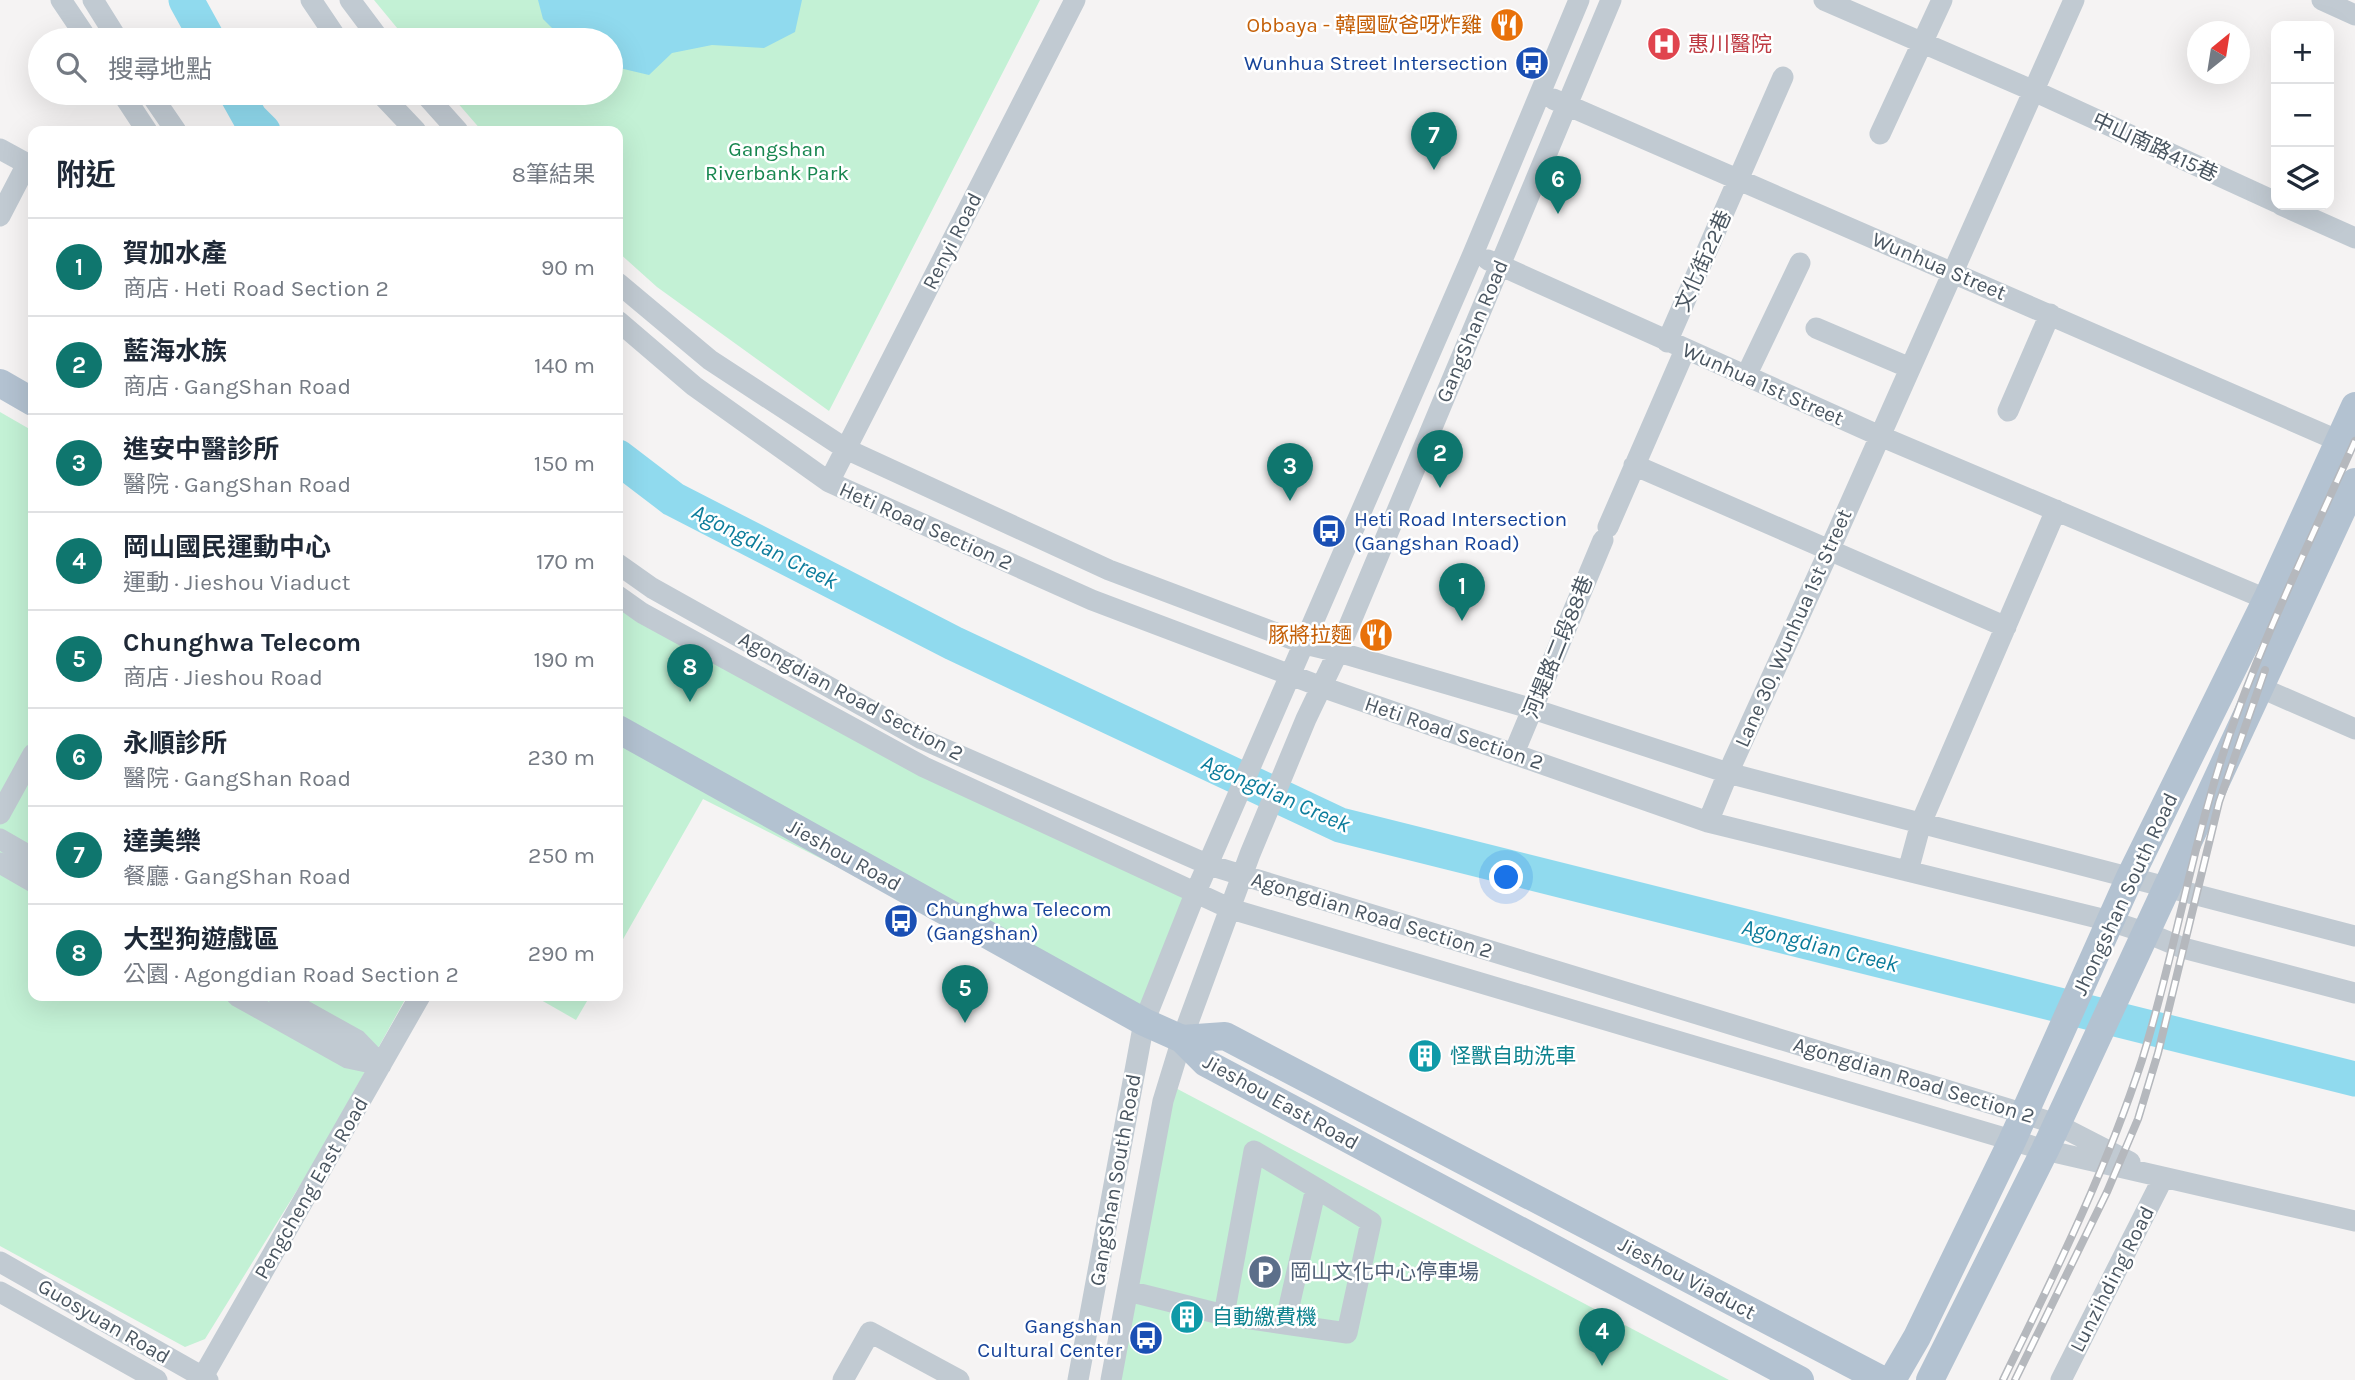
<!DOCTYPE html>
<html lang="zh-TW">
<head>
<meta charset="utf-8">
<style>
  body { margin:0; font-family:Karla,"Noto Sans TC",sans-serif; background:#f2f2f3; color:#1f2937 }
  .controls { position:absolute; right:21px; top:21px; display:grid; overflow:hidden; border-radius:14px; box-shadow:0 7px 28px #0002 }
  .controls button { width:63px; height:63px; display:grid; place-items:center; padding:0; border:0; border-bottom:2px solid #e0e1e3; background:#fff; color:#1f2937; font:35px sans-serif }
  .compass { position:absolute; left:2187px; top:21px; width:63px; height:63px; border-radius:50%; background:#fff; box-shadow:0 7px 28px #0002; rotate:30deg }
  .you { position:absolute; left:1507px; top:878px; width:24px; height:24px; margin:-18px; border:5px solid #fff; border-radius:50%; background:#1a73e8; box-shadow:0 0 0 10px #1a73e833 }
  .badge { display:grid; place-items:center; width:46px; height:46px; border-radius:50%; background:#0f766e; color:#fff; font-size:23px; font-weight:700 }
  .pin { position:absolute; translate:-50% -58px; filter:drop-shadow(0 2px 4px #0008) }
  .pin::after { content:''; position:absolute; top:37px; width:24px; height:21px; background:inherit; clip-path:polygon(0 0,100% 0,50% 100%) }
  .list { margin:0; padding:0; list-style:none }
  h2 { display:flex; justify-content:space-between; align-items:center; height:91px; margin:0; padding:0 28px; font-size:30px }
  h2 small { font-size:23px; font-weight:400; color:#747a83 }
  .list li { display:grid; grid-template-columns:46px 1fr auto; gap:21px; align-items:center; box-sizing:border-box; height:98px; padding:0 28px; border-top:2px solid #e0e1e3 }
  .list b { display:block; font-size:26px; white-space:nowrap }
  .list p { margin:0; font-size:23px; white-space:nowrap; color:#747a83 }
  .list em { font-size:23px; font-style:normal; color:#747a83 }
  .icon { flex:none; width:38px; height:38px; fill:none; stroke:currentColor; stroke-width:2; stroke-linecap:round; stroke-linejoin:round }
  .map { position:relative; flex:none; width:2355px; height:1380px; overflow:hidden }
  .search { position:absolute; background:#fff; box-shadow:0 7px 28px #0002; left:28px; top:28px; width:595px; height:77px; display:flex; align-items:center; gap:18px; box-sizing:border-box; padding:0 24px; border-radius:38px; color:#747a83; font-size:26px }
  .panel { position:absolute; background:#fff; box-shadow:0 7px 28px #0002; left:28px; top:126px; width:595px; height:875px; border-radius:14px }
  .map>svg:first-child { display:block }
  .green { fill:#c3f1d5 }
  .water { fill:#90daee }
  .lines { fill:none; stroke-linecap:round; stroke-linejoin:round }
  .river { stroke:#90daee; stroke-width:35 }
  .minor { stroke:#c1cad2; stroke-width:21 }
  .major { stroke:#b3c2d1; stroke-width:28 }
  .rail-casing { stroke:#b5b8bd; stroke-width:8 }
  .rail { stroke:#fff; stroke-width:5; stroke-dasharray:16; stroke-linecap:butt }
  .labels { text-anchor:middle; stroke-width:5; stroke-linejoin:round; paint-order:stroke }
  .food-label { font-size:21px; fill:#c56008; stroke:#fff; text-anchor:end }
  .health-label { font-size:21px; fill:#be3a42; stroke:#fff; text-anchor:start }
  .transit-label { font-size:21px; fill:#164399; stroke:#fff; text-anchor:end }
  .street-label { font-size:21px; fill:#4a5661; stroke:#fff }
  .park-label { font-size:21px; fill:#17864f; stroke:#fff }
  .culture-label { font-size:21px; fill:#0d838f; stroke:#fff; text-anchor:start }
  .service-label { font-size:21px; fill:#4e5e75; stroke:#fff; text-anchor:start }
  .water-label { font-size:23px; font-style:italic; fill:#0c7c9b; stroke:#fff }
</style>
</head>
<body>
<div class="map">
<svg width="2355" height="1380" viewBox="0 0 2355 1380">
  <rect width="100%" height="100%" fill="#f5f3f3"/>
  <path class="green" d="M374,0H1040L829,411L657,287L618,252V131H482L449,93H611V40H407Z
    M0,412L33,431V996H407L317,1158L205,1339L185,1347L0,1246Z
    M618,596L642,613L1195,894L1144,1022L703,799L618,948Z
    M534,996H590L576,1020Z
    M1168,1084L1729,1380H1113Z"/>
  <path class="water" d="M538,0H802L795,32L764,48L712,45L672,53L649,75L611,66V40H564L543,19Z"/>
  <g class="lines">
    <path class="river" d="M186,0L208,40
      M236,93L250,118L263,131
      M618,457L673,499L953,643L1340,825L2355,1079"/>
    <path class="minor" d="M61,0L88,40
      M93,0L118,40
      M311,0L338,40
      M350,0L380,40
      M1824,0L2034,91L2276,202
      M2322,0L2355,15
      M122,93L147,131
      M150,93L176,131
      M380,93L416,131
      M424,93L458,131
      M1553,99L2339,441
      M1880,134L1942,0
      M0,149L33,167
      M2281,205L2355,238
      M0,216L27,164
      M1488,260L1880,436L2294,611
      M618,283L710,360L846,449L1109,570L1305,644L1338,652L1533,709L1728,773L2355,936
      M618,321L694,386L829,482L1092,600L1322,687L1708,822L2110,921L2147,933L2183,948L2355,993
      M1816,328L1910,368
      M1667,342L1783,77
      M1746,376L1800,263
      M2008,411L2050,314
      M1634,465L2006,627
      M829,482L1075,0
      M1608,527L1685,350
      M618,564L652,588L922,739L1209,865L2025,1114L2056,1124L2130,1162
      M618,596L642,613L924,767L1231,909L2045,1150L2355,1221
      M2259,687L2355,729
      M1514,753L1603,540
      M0,814L33,754
      M1708,822L1728,773L1829,551L2074,0
      M0,839L33,858
      M0,863L33,882
      M1908,871L1921,823L2056,510
      M237,996L348,1058L381,1065
      M278,996L357,1040L381,1065
      M0,1262L208,1380
      M1128,1291L1224,1315L1285,1324L1316,1188L1254,1151L1224,1315
      M0,1292L157,1380
      M1285,1324L1347,1333L1371,1222L1316,1188
      M201,1380L420,996
      M843,1380L870,1332L959,1380
      M1078,1380L1144,1022L1195,894L1473,254L1579,0
      M1111,1380L1163,1101L1182,1039L1250,854L1306,719L1338,652L1611,0
      M2061,1380L2163,1178"/>
    <path class="major" d="M0,383L33,402
      M618,729L1144,1022L1182,1039L1206,1063L1800,1380
      M1182,1039L1225,1036L1882,1380
      M1892,1380L1917,1337L2012,1141L2130,877L2267,599L2355,406
      M1930,1380L2045,1150L2355,482"/>
    <g class="rail-casing">
      <path id="rail" d="M2003,1380C2054,1275 2106,1171 2142,1060C2174,957 2191,850 2225,748C2260,643 2310,542 2355,441
        M2015,1380L2107,1192L2138,1119L2158,1053L2219,802L2265,670"/>
    </g>
    <use href="#rail" class="rail"/>
  </g>
  <defs>
    <g id="restaurant-disc" transform="scale(1.75)"><circle r="9.5" fill="#e8710a" stroke="#fff"/><path d="M-5-6h1v4h1v-4h1v4h1v-4h1v5L-1.5 .5V6h-2V.5L-5-1ZM5-6V6H3V1.5H1.5Q1.5-4 5-6Z" fill="#fff"/></g>
    <g id="hospital-disc" transform="scale(1.75)"><circle r="9.5" fill="#e0444e" stroke="#fff"/><path d="M-5-5h3v3.5h4V-5h3V5h-3V1.5h-4V5h-3Z" fill="#fff"/></g>
    <g id="bus-disc" transform="scale(1.75)"><circle r="9.5" fill="#1a4fb4" stroke="#fff"/><path d="M-5-6H5V4H4V6H2V4H-2V6H-4V4H-5ZM-3.5-4V0h7V-4ZM-3.5 1.2v1.5H-2V1.2ZM2 1.2v1.5H3.5V1.2Z" fill="#fff"/></g>
    <g id="building-disc" transform="scale(1.75)"><circle r="9.5" fill="#0f9aa8" stroke="#fff"/><path d="M-4-6H4V6H1V3H-1V6H-4ZM-2.5-4.3h1.7v1.8h-1.7ZM.8-4.3h1.7v1.8H.8ZM-2.5-1h1.7V.8h-1.7ZM.8-1h1.7V.8H.8Z" fill="#fff"/></g>
    <g id="parking-disc" transform="scale(1.75)"><circle r="9.5" fill="#5c6f8a" stroke="#fff"/><path d="M-3.5-5.5H1a3.5 3.5 0 0 1 0 7H-1V5.5H-3.5ZM-1-3.4V-.6H.8a1.4 1.4 0 0 0 0-2.8Z" fill="#fff"/></g>
  </defs>
  <g fill-rule="evenodd">
    <use href="#restaurant-disc" x="1507" y="25"/>
    <use href="#hospital-disc" x="1664" y="44"/>
    <use href="#bus-disc" x="1532" y="63"/>
    <use href="#bus-disc" x="1329" y="531"/>
    <use href="#restaurant-disc" x="1376" y="635"/>
    <use href="#bus-disc" x="901" y="921"/>
    <use href="#building-disc" x="1425" y="1056"/>
    <use href="#parking-disc" x="1265" y="1272"/>
    <use href="#building-disc" x="1187" y="1317"/>
    <use href="#bus-disc" x="1146" y="1338"/>
  </g>
  <g class="labels">
    <g class="food-label">
      <text x="1482" y="32">Obbaya - 韓國歐爸呀炸雞</text>
      <text x="1352" y="642">豚將拉麵</text>
    </g>
    <g class="health-label">
      <text x="1688" y="51">惠川醫院</text>
    </g>
    <g class="transit-label">
      <text x="1508" y="70">Wunhua Street Intersection</text>
      <text x="1354" y="526" text-anchor="start">Heti Road Intersection<tspan x="1354" dy="24">(Gangshan Road)</tspan></text>
      <text x="926" y="916" text-anchor="start">Chunghwa Telecom<tspan x="926" dy="24">(Gangshan)</tspan></text>
      <text x="1122" y="1333">Gangshan<tspan x="1122" dy="24">Cultural Center</tspan></text>
    </g>
    <g class="street-label">
      <text transform="translate(2155 147) rotate(25)" y="7">中山南路415巷</text>
      <text transform="translate(952 241) rotate(-63)" y="7">Renyi Road</text>
      <text transform="translate(1703 261) rotate(-66)" y="7">文化街22巷</text>
      <text transform="translate(1939 266) rotate(23)" y="7">Wunhua Street</text>
      <text transform="translate(1472 331) rotate(-67)" y="7">GangShan Road</text>
      <text transform="translate(1763 384) rotate(24)" y="7">Wunhua 1st Street</text>
      <text transform="translate(926 526) rotate(24)" y="7">Heti Road Section 2</text>
      <text transform="translate(1793 628) rotate(-66)" y="7">Lane 30, Wunhua 1st Street</text>
      <text transform="translate(1558 647) rotate(-68)" y="7">河堤路二段88巷</text>
      <text transform="translate(851 696) rotate(28)" y="7">Agongdian Road Section 2</text>
      <text transform="translate(1454 733) rotate(19)" y="7">Heti Road Section 2</text>
      <text transform="translate(844 855) rotate(29)" y="7">Jieshou Road</text>
      <text transform="translate(2125 894) rotate(-65)" y="7">Jhongshan South Road</text>
      <text transform="translate(1372 915) rotate(17)" y="7">Agongdian Road Section 2</text>
      <text transform="translate(1914 1080) rotate(17)" y="7">Agongdian Road Section 2</text>
      <text transform="translate(1281 1102) rotate(29)" y="7">Jieshou East Road</text>
      <text transform="translate(1115 1180) rotate(-80)" y="7">GangShan South Road</text>
      <text transform="translate(311 1188) rotate(-60)" y="7">Pengcheng East Road</text>
      <text transform="translate(1687 1278) rotate(28)" y="7">Jieshou Viaduct</text>
      <text transform="translate(2112 1279) rotate(-63)" y="7">Lunzihding Road</text>
      <text transform="translate(104 1321) rotate(30)" y="7">Guosyuan Road</text>
    </g>
    <g class="park-label">
      <text x="777" y="156">Gangshan<tspan x="777" dy="24">Riverbank Park</tspan></text>
    </g>
    <g class="culture-label">
      <text x="1450" y="1063">怪獸自助洗車</text>
      <text x="1212" y="1324">自動繳費機</text>
    </g>
    <g class="service-label">
      <text x="1290" y="1279">岡山文化中心停車場</text>
    </g>
    <g class="water-label">
      <text transform="translate(765 546) rotate(27)" y="8">Agongdian Creek</text>
      <text transform="translate(1276 793) rotate(24)" y="8">Agongdian Creek</text>
      <text transform="translate(1820 945) rotate(14)" y="8">Agongdian Creek</text>
    </g>
  </g>
</svg>
<div class="controls">
<button>+</button>
<button>−</button>
<button><svg class="icon" aria-label="layers" viewBox="0 0 24 24"><path d="M12 4l9 5-9 5-9-5zM3 14l9 5 9-5"/></svg></button>
</div>
<svg class="compass" viewBox="-18 -18 36 36"><path d="M0-13l5 13h-10z" fill="#e53935"/><path d="M0 13l5-13h-10z" fill="#747a83"/></svg>
<div class="you"></div>
<div class="pin badge" style="left:1462px;top:621px">1</div>
<div class="pin badge" style="left:1440px;top:488px">2</div>
<div class="pin badge" style="left:1290px;top:501px">3</div>
<div class="pin badge" style="left:1602px;top:1366px">4</div>
<div class="pin badge" style="left:965px;top:1023px">5</div>
<div class="pin badge" style="left:1558px;top:214px">6</div>
<div class="pin badge" style="left:1434px;top:170px">7</div>
<div class="pin badge" style="left:690px;top:702px">8</div>
<div class="search"><svg class="icon" aria-label="search" viewBox="0 0 24 24"><circle cx="10" cy="10" r="6"/><path d="M15 15l6 6"/></svg>搜尋地點</div>
<section class="panel">
<h2>附近<small>8筆結果</small></h2>
<ul class="list">
<li><span class="badge">1</span><div><b>賀加水產</b><p>商店 · Heti Road Section 2</p></div><em>90 m</em></li>
<li><span class="badge">2</span><div><b>藍海水族</b><p>商店 · GangShan Road</p></div><em>140 m</em></li>
<li><span class="badge">3</span><div><b>進安中醫診所</b><p>醫院 · GangShan Road</p></div><em>150 m</em></li>
<li><span class="badge">4</span><div><b>岡山國民運動中心</b><p>運動 · Jieshou Viaduct</p></div><em>170 m</em></li>
<li><span class="badge">5</span><div><b>Chunghwa Telecom</b><p>商店 · Jieshou Road</p></div><em>190 m</em></li>
<li><span class="badge">6</span><div><b>永順診所</b><p>醫院 · GangShan Road</p></div><em>230 m</em></li>
<li><span class="badge">7</span><div><b>達美樂</b><p>餐廳 · GangShan Road</p></div><em>250 m</em></li>
<li><span class="badge">8</span><div><b>大型狗遊戲區</b><p>公園 · Agongdian Road Section 2</p></div><em>290 m</em></li>
</ul>
</section>
</div>
</body>
</html>
